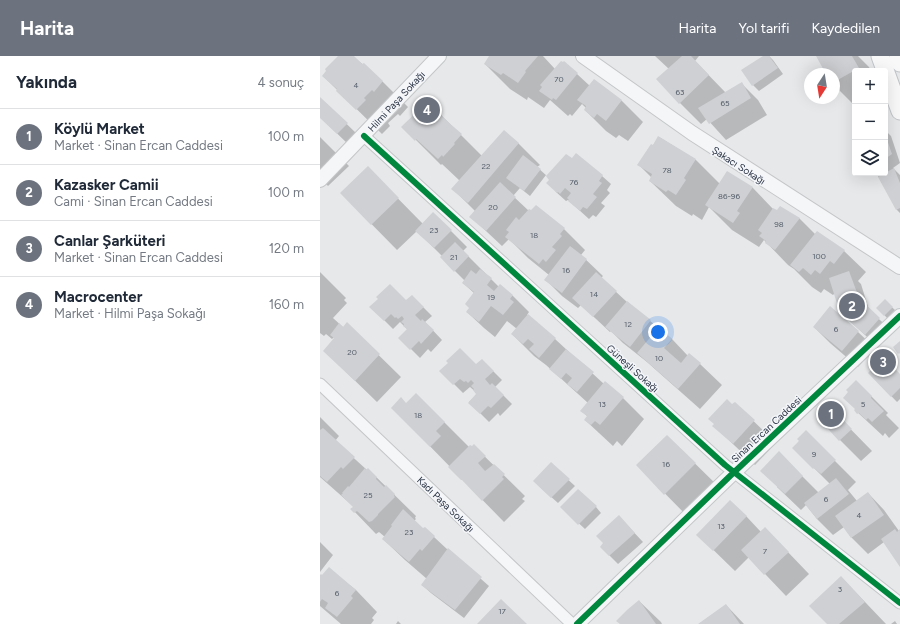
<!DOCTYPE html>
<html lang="tr">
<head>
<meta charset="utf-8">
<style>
  body { margin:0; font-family:Figtree,sans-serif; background:#f2f2f3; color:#1f2937 }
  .controls { position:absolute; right:12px; top:12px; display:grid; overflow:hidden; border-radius:4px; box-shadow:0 4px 16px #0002 }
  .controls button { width:36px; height:36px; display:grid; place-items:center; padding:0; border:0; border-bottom:1px solid #e0e1e3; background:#fff; color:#1f2937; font:20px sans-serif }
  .compass { position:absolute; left:484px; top:12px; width:36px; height:36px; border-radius:50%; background:#fff; box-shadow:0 4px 16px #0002; rotate:192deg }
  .you { position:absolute; left:338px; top:276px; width:14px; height:14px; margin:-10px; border:3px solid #fff; border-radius:50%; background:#1a73e8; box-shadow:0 0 0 6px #1a73e833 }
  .badge { display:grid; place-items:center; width:26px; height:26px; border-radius:50%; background:#6c737f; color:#fff; font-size:13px; font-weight:700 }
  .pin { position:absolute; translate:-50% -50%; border:2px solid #fff; box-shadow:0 1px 4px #0006 }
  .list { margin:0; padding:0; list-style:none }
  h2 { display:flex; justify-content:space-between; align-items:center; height:52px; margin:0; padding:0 16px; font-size:17px }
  h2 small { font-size:13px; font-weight:400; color:#747a83 }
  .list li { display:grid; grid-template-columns:26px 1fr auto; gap:12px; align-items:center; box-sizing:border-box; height:56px; padding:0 16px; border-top:1px solid #e0e1e3 }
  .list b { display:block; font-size:15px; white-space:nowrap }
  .list p { margin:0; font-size:13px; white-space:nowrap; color:#747a83 }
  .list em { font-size:13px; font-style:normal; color:#747a83 }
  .icon { flex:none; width:22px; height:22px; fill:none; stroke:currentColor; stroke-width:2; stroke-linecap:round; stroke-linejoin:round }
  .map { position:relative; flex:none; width:580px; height:568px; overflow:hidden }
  header { display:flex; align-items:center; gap:24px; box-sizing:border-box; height:56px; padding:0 20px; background:#6c737f; color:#fff }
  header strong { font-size:19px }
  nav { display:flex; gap:22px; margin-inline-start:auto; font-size:14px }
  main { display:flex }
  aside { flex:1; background:#fff }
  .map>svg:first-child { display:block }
  .shadow { fill:#0003 }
  .building { fill:#ced0d3 }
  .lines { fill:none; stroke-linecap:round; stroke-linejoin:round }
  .minor-casing { stroke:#c4c6c8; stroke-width:13 }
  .tertiary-casing { stroke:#c4c6c8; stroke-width:16 }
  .primary-casing { stroke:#c2c5c8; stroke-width:19 }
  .minor { stroke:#f5f6f7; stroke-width:11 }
  .tertiary { stroke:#f5f6f7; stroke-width:14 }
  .primary { stroke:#f8f8f8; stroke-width:17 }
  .cycleway-casing { stroke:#f4f6f9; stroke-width:8 }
  .cycleway { stroke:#00873e; stroke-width:6 }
  .labels { text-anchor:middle; stroke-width:3; stroke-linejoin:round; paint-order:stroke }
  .number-label { font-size:8px; fill:#545c69 }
  .street-label { font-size:10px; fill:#2b3445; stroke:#f4f6f9 }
</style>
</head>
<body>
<header>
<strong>Harita</strong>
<nav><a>Harita</a><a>Yol tarifi</a><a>Kaydedilen</a></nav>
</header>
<main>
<aside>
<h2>Yakında<small>4 sonuç</small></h2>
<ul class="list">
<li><span class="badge">1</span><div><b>Köylü Market</b><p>Market · Sinan Ercan Caddesi</p></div><em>100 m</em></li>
<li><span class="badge">2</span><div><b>Kazasker Camii</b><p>Cami · Sinan Ercan Caddesi</p></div><em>100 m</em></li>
<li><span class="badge">3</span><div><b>Canlar Şarküteri</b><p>Market · Sinan Ercan Caddesi</p></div><em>120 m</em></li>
<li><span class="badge">4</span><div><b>Macrocenter</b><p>Market · Hilmi Paşa Sokağı</p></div><em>160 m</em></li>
</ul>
</aside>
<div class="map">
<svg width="580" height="568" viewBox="0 0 580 568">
  <rect width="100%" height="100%" fill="#e6e8ea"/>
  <path class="shadow" d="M21,0H33L63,26L88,51L80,60L78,58L68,67L70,70L62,78L3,20Z
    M171,0H223L235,13L244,6L270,30L274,24L302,45L323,66L308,85L299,79L296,82L286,75L265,54L266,52L262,48L252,60L250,58L248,60L230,44L224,52L208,41L207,44L190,33L165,8Z
    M335,0H379L375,5L406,37L422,28L438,44L447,59L406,84L387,63L381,68L360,47L349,13Z
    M444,0H449L453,4L463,18L439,35L433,29Z
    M497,0H538L549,11L551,15H535V50L514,29V18H507Z
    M0,42L38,79L29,89L0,61Z
    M108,46L162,100L198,87L220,109L217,111L227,120H282L291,128L287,134L290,137L281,147L285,150L276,161L273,159L269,163L248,144L246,145L236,136L230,124L226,119L210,140L200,132L193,140L209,155L244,173L265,194L261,199L283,220L281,222L307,246L352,283L368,300L380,308L402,329L380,353L327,306L303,287L291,275L290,276L261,249L258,252L242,240L226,224L229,219L208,202L189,183L182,190L151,161L155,155L133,133L140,125L122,108L121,109L83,71Z
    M565,74L571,80L580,107L573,112L580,119V157L577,154L560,122L554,117H565Z
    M0,81L29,110L8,130L0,122Z
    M339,81L376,104L400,128L407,116L433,132L454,154L479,162L495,178L497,176L524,195L546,216L538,225L541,228L549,254L571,274L557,290L533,268L515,237L513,239L504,233L501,237L492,231L474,213L468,209L444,184L439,191L412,174L389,151L382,164L373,158L372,160L356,150L330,125L332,122L319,109Z
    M48,112L103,168L131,175L147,191L143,195L179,231L180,230L193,240L209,256L207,259L235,283L284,328L303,342L324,363L302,390L297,385L293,390L265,364L268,361L262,355L268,347L226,309L214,300L192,278L197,273L187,265L175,281L164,272L147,256L150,252L154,237L143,227L145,225L121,201L122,200L97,175L77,194L21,137Z
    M0,216L26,242L24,244L27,247L13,262L24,272L27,268L81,321L57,346L26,316L15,282L14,281L12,283L6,278L4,280L0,277Z
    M92,240L112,260L105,266L122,284L111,296L108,293L100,302L80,282L88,274L80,266L73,273L51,251L86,246Z
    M565,245L575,254L567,262L558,252Z
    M510,252L538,276L555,292L538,311L510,287L494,271Z
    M162,304L182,324L175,331L192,348L180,360L178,357L169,366L149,346L158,338L150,331L143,337L121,315L156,310Z
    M549,317L580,319V343L577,346Z
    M536,325L568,357L566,359L579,372L569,382L565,377L563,380L535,354Z
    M415,347L456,387L435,409L394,370Z
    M87,348L121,363L149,391L154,390L205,440L202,443L205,445L184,466L98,378Z
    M511,353L552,395L541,405L520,384Z
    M0,361L19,380L15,385L47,414L48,413L96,460L95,462L96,463L94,465L103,473L114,481L128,494L169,530L144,562L111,537L102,529L107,523L85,504L63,483L65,481L59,476L56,478L32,453L34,451L0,421Z
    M486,376L536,426L528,434L537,445L548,437L564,454L579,475L580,474V509L564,486L548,498L532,482L524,471L513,479L497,463L486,449L481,454L457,431L459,397L499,437L510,428L474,392Z
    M347,380L401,433L370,463L317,409Z
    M231,408L255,430L238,447L220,431Z
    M241,451H276L281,457L265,473Z
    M426,460L441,476L466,494L489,518L466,540L429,501L415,515L378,479Z
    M307,469L323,486L298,508L281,491Z
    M0,486L13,499L0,516Z
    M9,513L36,534L57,556L52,562L54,564L51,568H21L0,550V520L2,521Z
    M521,521L546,547L566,568H508Z
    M319,545L341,566L342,568H301Z
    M406,549L424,568H379Z
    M78,565L81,568H76Z
    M575,565L577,568H571Z"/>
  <path class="building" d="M18,0H34L42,8L44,7L63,25L54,36L52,34L44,42L46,44L36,54L16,35L17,33L2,20L6,15L5,13Z
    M169,0H218L205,15L206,16L198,27L183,17L181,19L164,8Z
    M362,0H371L389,19L359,48L336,23Z
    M443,0H449L458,12L432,30L421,14Z
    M496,0H532L539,12L514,26V18H506Z
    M241,5L243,6L244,5L258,17L236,44L233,42L232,44L219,35L222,31L220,29Z
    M274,23L302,44L286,65L277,58L274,62L264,54L266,50L257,44Z
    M422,26L431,42L389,68L378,52Z
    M0,41L28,67L17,78L0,62Z
    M108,45L121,58L120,59L142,78L134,87L135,88L123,101L122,99L118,103L96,83L95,85L81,71Z
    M184,74L199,87L148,147L131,133Z
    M565,78L572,98L565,103Z
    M338,80L376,103L364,122L366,124L356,139L348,134L346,136L329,125L332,118L317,109L331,88L333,89Z
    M256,97L283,119L279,125L282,127L273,138L277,141L267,153L263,151L260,155L248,145L249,144L247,142L251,137L245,132L240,138L238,136L237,137L226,127L229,124L226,120L246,98L252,102Z
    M203,99L221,113L204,135L186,122Z
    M48,110L79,142L51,169L20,137Z
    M574,112L580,127V152L576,154L558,121Z
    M407,115L433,131L417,155L420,157L413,167L385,149Z
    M180,126L196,141L166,175L149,161Z
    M216,149L245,172L240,178L242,180L232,191L236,194L226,206L223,203L219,208L185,181L189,176L186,174L196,161L199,164L209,153L211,154Z
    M460,150L480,162L455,194L445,187L446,185L439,180L442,177L438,174L453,152L457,154Z
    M113,156L132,174L114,192L95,175Z
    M497,175L525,194L514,208L510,205L500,218L495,214L491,219L483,212L479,216L470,209Z
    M135,186L149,200L134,216L120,201Z
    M250,190L267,203L242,237L224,224Z
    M160,213L172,222L167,229L174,235L180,228L193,239L190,243L194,246L183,259L171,250L159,266L146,256L149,252L145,248L154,236L142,227L151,214L156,218Z
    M529,215L539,242L560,262L545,279L520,257L509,222Z
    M276,216L297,235L273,261L252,242Z
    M70,228L86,244L92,239L104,251L95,259L101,265L102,263L114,274L101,288L99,285L90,294L78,282L87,273L83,270L84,268L81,266L84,263L82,260L78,263L76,261L75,262L71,258L64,265L49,251L58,243L56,241Z
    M565,243L573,251L564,260L556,252Z
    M307,245L331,264L310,291L285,271Z
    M510,250L539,275L522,295L493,271Z
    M208,258L236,282L219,302L209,293L214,288L208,283L203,288L191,278Z
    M27,266L60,298L35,325L3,295L14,282L10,279L19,267L23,271Z
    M339,271L352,283L344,292L361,307L369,297L381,307L358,333L317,297Z
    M580,285V298L579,297L578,298L573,291Z
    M140,292L156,308L162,303L174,315L165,323L170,329L172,327L184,339L171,352L168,350L160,358L148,347L156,338L153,334L154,333L151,330L154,327L151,324L148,327L146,325L144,326L140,323L133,329L119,315L128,307L126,305Z
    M246,293L274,316L257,336L247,328L252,322L246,317L241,323L229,313Z
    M564,301L580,318V332L571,341L548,317Z
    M536,324L552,340L551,342L564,355L552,366L548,362L546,364L539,357L537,358L534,354L535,353L523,342L528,336L526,334Z
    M285,325L304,341L280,369L275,365L271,369L264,364L267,360L260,355Z
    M96,337L125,366L116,375L121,380L110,391L71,352L81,341L86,347Z
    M407,343L412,348L415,346L435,364L413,388L392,370L394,368L388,363Z
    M511,351L532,373L519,385L499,363Z
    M3,372L35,401L23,413L21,411L7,426L0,420V374Z
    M486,374L516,404L501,418L494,412L493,413L472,392L479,385L477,383Z
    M347,379L376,407L344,439L316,409Z
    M154,388L166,400L158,407L165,415L174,408L185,418L182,421L184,423L162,445L142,424H141L128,411L150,389L152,390Z
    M459,395L483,420L465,438L440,415Z
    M231,406L250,423L231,442L213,425Z
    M45,412L46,414L48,412L57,421L56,423L64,431L66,429L75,438L74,440L75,441L58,458V459L52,465L49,466L37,455L34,457L30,453L33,451L21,439L23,437H22L28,430L29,431Z
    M516,422L529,438L497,463L484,447Z
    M258,433L277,450L258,469L240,451Z
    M548,436L564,459L531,482L515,460Z
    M410,444L427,460L393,495L376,479Z
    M83,453L103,472L105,471L115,480L102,495L100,493L89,506L62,483L72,470L71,469Z
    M299,459L315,477L289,500L280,491L283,487L276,480Z
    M445,471L469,496L444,519L421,494Z
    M575,473L577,476L580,473V511L561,483Z
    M128,492L162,521L135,554L101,529Z
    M9,511L36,534L31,540L33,542L17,561L5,552L8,547L2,543L0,546V519L1,518L2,519Z
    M521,520L545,546L519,568H507L489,550Z
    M181,543L207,568H157Z
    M319,544L336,568H300L296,565L307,554Z
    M406,548L420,568H378Z"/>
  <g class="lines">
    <g class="minor-casing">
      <path id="minor" d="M44,80L405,409L580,547
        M0,328L252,568"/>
    </g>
    <g class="tertiary-casing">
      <path id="tertiary" d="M263,0L372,77L580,211
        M0,124L119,0
        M257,568L409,421L580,260"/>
    </g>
    <g class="primary-casing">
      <path id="primary" d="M560,0L580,55
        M578,0L580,7"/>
    </g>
    <use href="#minor" class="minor"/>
    <use href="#tertiary" class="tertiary"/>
    <use href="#primary" class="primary"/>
    <g class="cycleway-casing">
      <path id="cycleway" d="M44,80L405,409L580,547
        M257,568L409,421L580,260"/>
    </g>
    <use href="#cycleway" class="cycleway"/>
  </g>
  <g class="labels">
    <g class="number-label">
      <text x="239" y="26">70</text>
      <text x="36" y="32">4</text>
      <text x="360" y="39">63</text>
      <text x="405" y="50">65</text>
      <text x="166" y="113">22</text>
      <text x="347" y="117">78</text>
      <text x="254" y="129">76</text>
      <text x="409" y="143">86-96</text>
      <text x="173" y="154">20</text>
      <text x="459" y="171">98</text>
      <text x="114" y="177">23</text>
      <text x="214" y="182">18</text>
      <text x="499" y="203">100</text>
      <text x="134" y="204">21</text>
      <text x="246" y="217">16</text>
      <text x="274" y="241">14</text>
      <text x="171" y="244">19</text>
      <text x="308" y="271">12</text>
      <text x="516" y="276">6</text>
      <text x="32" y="299">20</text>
      <text x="339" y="305">10</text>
      <text x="282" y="351">13</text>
      <text x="543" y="351">5</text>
      <text x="98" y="362">18</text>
      <text x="494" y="401">9</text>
      <text x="346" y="411">16</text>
      <text x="48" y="442">25</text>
      <text x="506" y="446">6</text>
      <text x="539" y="462">4</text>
      <text x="401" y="473">13</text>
      <text x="89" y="479">23</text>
      <text x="445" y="498">7</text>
      <text x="520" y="536">3</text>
      <text x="17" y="540">6</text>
      <text x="182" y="558">17</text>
    </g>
    <g class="street-label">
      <text transform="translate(76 45) rotate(-47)" y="4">Hilmi Paşa Sokağı</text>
      <text transform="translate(419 109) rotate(33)" y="4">Şakacı Sokağı</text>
      <text transform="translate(313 312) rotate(42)" y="4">Güneşli Sokağı</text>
      <text transform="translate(446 373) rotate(-43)" y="4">Sinan Ercan Caddesi</text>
      <text transform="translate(126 448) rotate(44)" y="4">Kadı Paşa Sokağı</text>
    </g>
  </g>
</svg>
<div class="controls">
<button>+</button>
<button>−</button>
<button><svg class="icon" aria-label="layers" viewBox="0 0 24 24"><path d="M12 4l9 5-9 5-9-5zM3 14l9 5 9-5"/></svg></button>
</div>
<svg class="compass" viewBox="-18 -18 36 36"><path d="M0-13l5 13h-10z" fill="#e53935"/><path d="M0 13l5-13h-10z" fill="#747a83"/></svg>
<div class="you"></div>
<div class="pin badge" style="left:511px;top:358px">1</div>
<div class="pin badge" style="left:532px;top:250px">2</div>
<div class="pin badge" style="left:563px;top:306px">3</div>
<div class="pin badge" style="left:107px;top:54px">4</div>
</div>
</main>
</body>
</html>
